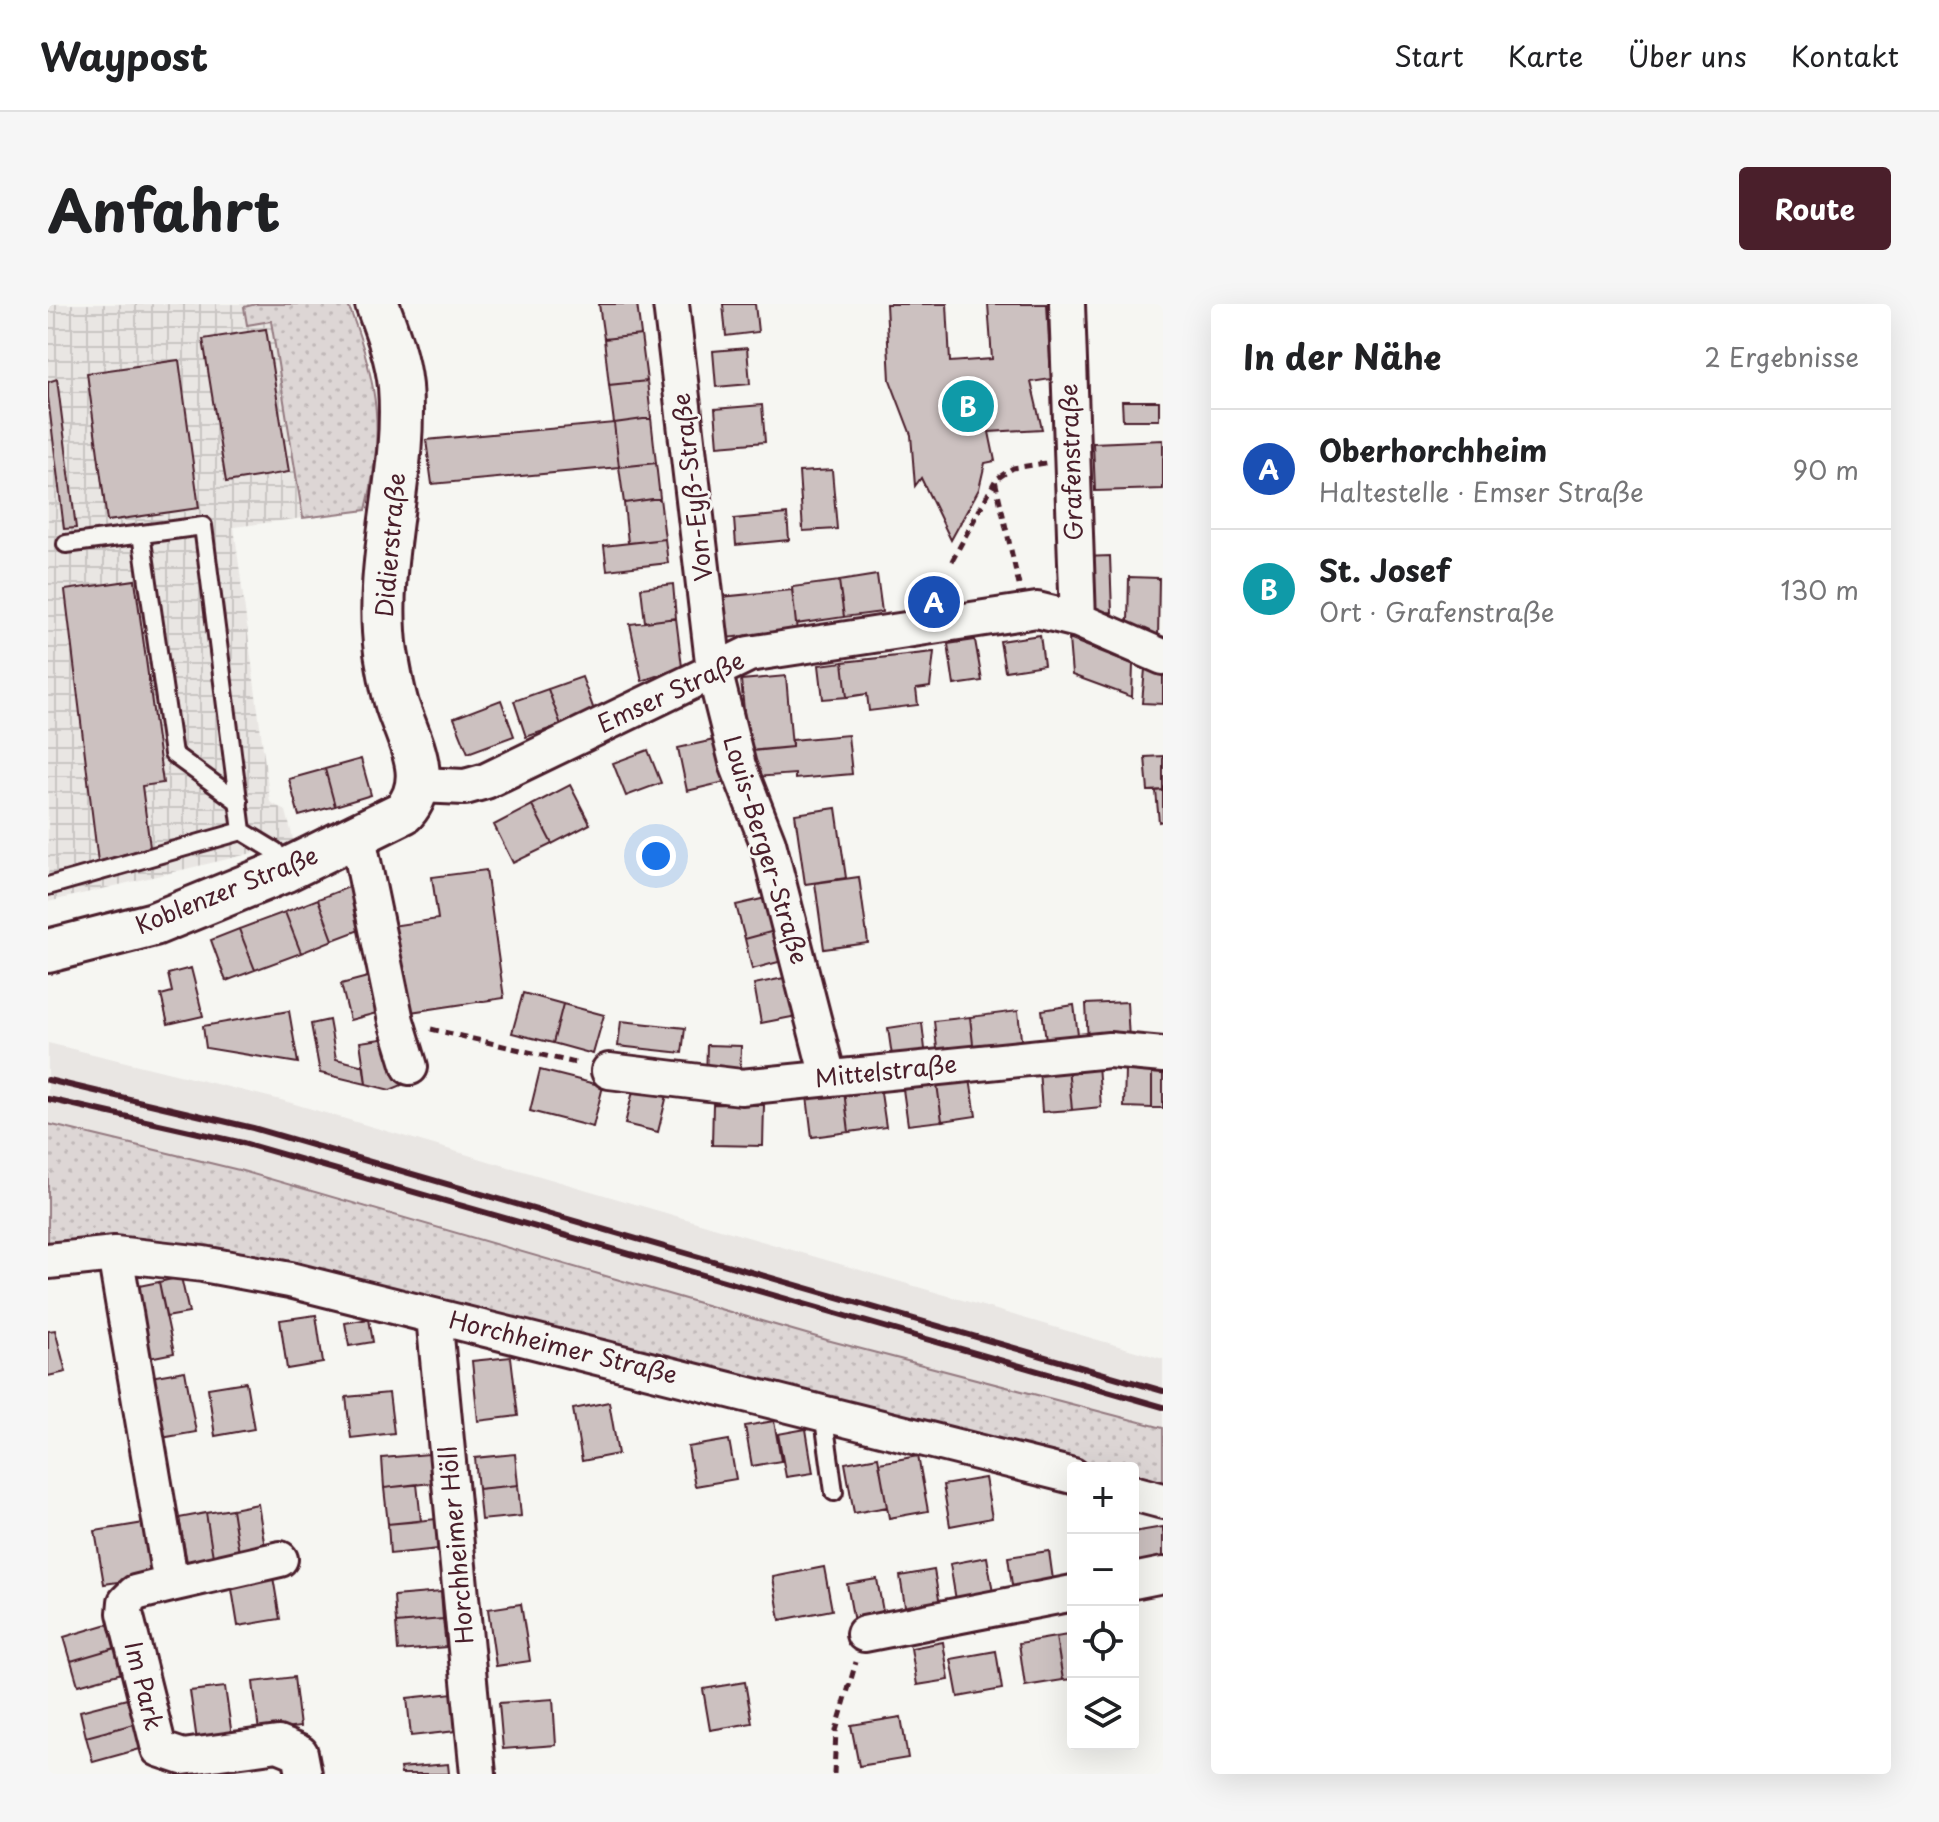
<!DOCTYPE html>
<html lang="de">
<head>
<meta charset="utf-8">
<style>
  body { margin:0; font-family:"Playpen Sans",sans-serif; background:#f6f6f6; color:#202124 }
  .controls { position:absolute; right:24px; bottom:24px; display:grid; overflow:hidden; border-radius:8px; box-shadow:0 8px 32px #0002 }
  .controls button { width:72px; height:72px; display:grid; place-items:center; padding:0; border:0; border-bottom:2px solid #e0e0e0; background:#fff; color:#202124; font:40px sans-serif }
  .you { position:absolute; left:608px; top:552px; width:28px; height:28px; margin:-20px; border:6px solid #fff; border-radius:50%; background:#1a73e8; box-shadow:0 0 0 12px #1a73e833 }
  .badge { display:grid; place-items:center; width:52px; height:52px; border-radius:50%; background:#4a1f2b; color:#fff; font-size:26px; font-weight:700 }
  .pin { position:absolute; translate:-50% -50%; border:4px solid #fff; box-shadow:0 2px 8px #0006 }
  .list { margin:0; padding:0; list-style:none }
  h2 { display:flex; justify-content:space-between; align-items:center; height:104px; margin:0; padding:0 32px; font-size:34px }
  h2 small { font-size:26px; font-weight:400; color:#757577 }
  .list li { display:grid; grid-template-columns:52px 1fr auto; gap:24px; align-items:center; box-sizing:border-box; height:120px; padding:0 32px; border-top:2px solid #e0e0e0 }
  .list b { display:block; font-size:30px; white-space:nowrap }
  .list p { margin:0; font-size:26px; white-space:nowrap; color:#757577 }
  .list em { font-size:26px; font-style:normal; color:#757577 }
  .icon { flex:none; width:44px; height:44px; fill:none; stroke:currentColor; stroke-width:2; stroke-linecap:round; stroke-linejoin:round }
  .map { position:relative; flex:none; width:1115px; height:1470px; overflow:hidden; border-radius:8px }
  header { display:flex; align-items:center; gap:48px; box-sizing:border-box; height:112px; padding:0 40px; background:#fff; border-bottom:2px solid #e0e0e0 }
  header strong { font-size:38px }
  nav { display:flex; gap:44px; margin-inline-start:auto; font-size:28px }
  .intro { display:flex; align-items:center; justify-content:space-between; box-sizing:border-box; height:192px; padding:0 48px }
  h1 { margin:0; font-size:56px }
  .button { padding:20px 36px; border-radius:8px; background:#4a1f2b; color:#fff; font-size:28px; font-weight:700 }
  main { display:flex; gap:48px; padding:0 48px }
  aside { flex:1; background:#fff; border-radius:8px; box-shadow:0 8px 32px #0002 }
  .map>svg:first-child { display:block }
  .built { fill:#e9e6e3 }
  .industrial { fill:url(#industrial-grid) }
  .grass { fill:url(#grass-dots); stroke:#947a80; stroke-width:2 }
  .building { fill:#ccc1c0; stroke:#4a1f2b; stroke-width:2 }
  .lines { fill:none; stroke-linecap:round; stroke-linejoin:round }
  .service-casing { stroke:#4a1f2b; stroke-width:22 }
  .minor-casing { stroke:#4a1f2b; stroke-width:40 }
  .tertiary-casing { stroke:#4a1f2b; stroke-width:48 }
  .path { stroke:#4a1f2b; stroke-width:5; stroke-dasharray:8 6; stroke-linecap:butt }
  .service { stroke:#f6f6f2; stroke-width:16 }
  .minor { stroke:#f6f6f2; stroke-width:34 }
  .tertiary { stroke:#f6f6f2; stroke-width:42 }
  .rail { stroke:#4a1f2b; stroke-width:6 }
  .labels { text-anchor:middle; stroke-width:6; stroke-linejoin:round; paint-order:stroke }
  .street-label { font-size:24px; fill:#4a1f2b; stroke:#f6f6f2 }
</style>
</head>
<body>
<header>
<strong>Waypost</strong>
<nav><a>Start</a><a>Karte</a><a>Über uns</a><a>Kontakt</a></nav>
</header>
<div class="intro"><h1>Anfahrt</h1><a class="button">Route</a></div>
<main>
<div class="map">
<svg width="1115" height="1470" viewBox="0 0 1115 1470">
  <defs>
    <pattern id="industrial-grid" width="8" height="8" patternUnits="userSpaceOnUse" patternTransform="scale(2)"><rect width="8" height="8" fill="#e9e6e3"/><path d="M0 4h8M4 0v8" fill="none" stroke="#c9c5c3"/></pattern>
    <pattern id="grass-dots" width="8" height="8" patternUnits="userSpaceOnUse" patternTransform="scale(2)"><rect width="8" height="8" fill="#ddd6d5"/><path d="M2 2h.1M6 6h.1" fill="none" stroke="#bfb7b7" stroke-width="1.8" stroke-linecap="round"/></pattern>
  </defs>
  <rect width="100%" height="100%" fill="#f6f6f2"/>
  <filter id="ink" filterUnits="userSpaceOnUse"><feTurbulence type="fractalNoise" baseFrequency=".0125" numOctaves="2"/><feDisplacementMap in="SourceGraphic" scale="16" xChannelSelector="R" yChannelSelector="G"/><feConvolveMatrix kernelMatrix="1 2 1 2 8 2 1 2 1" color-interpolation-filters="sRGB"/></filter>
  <g filter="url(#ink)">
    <path class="built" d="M0,739L233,796L1115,1055V1124L779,1036L191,866L0,820Z"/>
    <path class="industrial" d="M0,0H208L196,3L200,21L223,17L255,214L186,223L222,498L238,507L246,539L0,598Z"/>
    <path class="grass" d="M208,0H299L303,8C330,80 337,129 318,206L255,214L223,17L199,21L196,3Z
      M0,820L191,866L779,1036L1115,1124V1188L1085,1180V1164H1026L714,1080L0,946Z"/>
    <path class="building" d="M551,0H589L593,31L556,35Z
      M675,0H707L710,28L678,32Z
      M838,0H899L902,58L944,55L940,0H999L1003,75L983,78L994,125L941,128L947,157L937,159L931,185L903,236L873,174L867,182L863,131L842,76Z
      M218,25L241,168L178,178L155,35Z
      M593,31L599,77L561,81L556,35Z
      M699,44L702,80L668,83L665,47Z
      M131,56L151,204L59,217L39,69Z
      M9,75L28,224L16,225L0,93V78Z
      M599,77L603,114L566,119L561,81Z
      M1074,97H1111V116H1075Z
      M714,101L717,138L670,142L667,105Z
      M603,114L608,159L571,163L566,119Z
      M566,119L571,163L384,180L378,136Z
      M1115,136V185L1047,187L1045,139Z
      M608,159L612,194L576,199L571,163Z
      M784,166L789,225L755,227L751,168Z
      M612,194L617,235L580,239L576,199Z
      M739,210L741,236L688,241L686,215Z
      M617,235L620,259L559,266L556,242Z
      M1062,252L1064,308L1036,309L1035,253Z
      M829,271L834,308L796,313L791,277Z
      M1081,273L1111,274L1110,336L1080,318Z
      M87,276L115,479L94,482L102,543L50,558L17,286Z
      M791,277L796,313L748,320L744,283Z
      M625,280L628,314L597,318L593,284Z
      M744,286L749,327L677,334L673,293Z
      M628,314L634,363L594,377L582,320Z
      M992,331L996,361L957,367L952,337Z
      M1021,335L1085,360L1084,393L1024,371Z
      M927,336L934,377L906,381L900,340Z
      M886,348L882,383L868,385L870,401L821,407L819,390L799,393L795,358Z
      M795,358L799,393L775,395L771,361Z
      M1097,365L1115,372V400L1094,399Z
      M738,372L744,443L700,447L693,376Z
      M534,373L547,409L513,421L500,385Z
      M500,385L513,421L478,433L466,397Z
      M453,396L466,432L420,449L406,414Z
      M800,431L804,470L747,475V470L707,473L704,447L744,443V436Z
      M675,434L685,476L639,487L630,444Z
      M600,446L613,479L578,492L565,459Z
      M1115,452V486L1100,487L1097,453Z
      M313,455L323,491L287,502L277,465Z
      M277,465L287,502L251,512L241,475Z
      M522,481L542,520L504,540L484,501Z
      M1115,486V517L1111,518L1108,487Z
      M484,501L504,540L465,559L446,521Z
      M788,504L798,574L757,580L747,510Z
      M438,566L456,694L349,710L337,623L390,615L384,573Z
      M811,573L820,639L776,645L767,579Z
      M306,581L322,622L285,636L270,595Z
      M722,593L730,626L697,635L688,601Z
      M270,595L285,636L253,649L237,608Z
      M237,608L253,649L207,666L191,625Z
      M191,625L207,666L178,677L163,636Z
      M730,626L738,656L704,665L697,635Z
      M143,664L155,712L120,720L113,691L124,688L120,670Z
      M331,670L340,706L302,716L293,680Z
      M741,673L749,712L713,719L706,680Z
      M475,689L515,700L505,739L464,729Z
      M1079,698L1081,736L1040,738L1038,700Z
      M515,700L556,711L545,750L505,739Z
      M1026,701L1031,738L999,743L994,706Z
      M241,707L250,759L158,744L155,722Z
      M970,707L974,744L926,749L922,713Z
      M922,713L926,749L890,753L886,717Z
      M281,716L288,755L316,762L318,780L272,769L263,720Z
      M573,717L637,724L634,749L570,742Z
      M874,719L878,754L845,759L840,724Z
      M347,733L354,781L342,786L318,780L312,738Z
      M659,741L693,742L692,776L658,775Z
      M1050,760L1053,803L1024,806L1020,762Z
      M1020,762L1024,806L994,808L991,765Z
      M492,766L555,782L545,823L482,807Z
      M1077,766H1104V804L1076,803Z
      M1104,766H1115V804H1104Z
      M922,775L928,812L894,817L889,780Z
      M889,780L894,817L860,821L855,785Z
      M832,782L838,823L801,828L796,787Z
      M586,783L619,791L610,828L577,820Z
      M796,787L801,828L764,833L759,792Z
      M665,800L716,801L715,842L664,841Z
      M133,973L141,1009L118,1013L111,978Z
      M111,978L126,1049L91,1056L76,985Z
      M268,1011L275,1059L239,1065L232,1016Z
      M321,1015L325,1038L301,1042L297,1019Z
      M7,1026L18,1068L0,1072V1027Z
      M463,1053L470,1112L430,1117L424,1057Z
      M137,1067L148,1128L113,1134L102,1073Z
      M198,1078L206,1125L167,1132L160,1084Z
      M341,1089L346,1129L303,1134L298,1093Z
      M561,1098L570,1150L534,1157L525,1105Z
      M726,1117L733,1157L704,1162L697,1122Z
      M758,1125L765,1169L738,1173L730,1130Z
      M681,1136L688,1175L647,1182L640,1143Z
      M381,1150L384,1179L336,1184L334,1154Z
      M467,1150L470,1181L430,1185L427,1154Z
      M870,1152L880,1207L841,1214L831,1159Z
      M830,1153L839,1203L806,1209L797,1159Z
      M937,1174L944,1214L902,1222L895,1181Z
      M369,1180L373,1217L340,1220L336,1184Z
      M470,1181L473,1212L433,1216L430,1185Z
      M210,1200L217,1244L191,1249L184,1205Z
      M184,1205L191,1249L165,1253L158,1209Z
      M158,1209L165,1253L139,1258L131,1214Z
      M388,1215L391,1245L342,1250L340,1220Z
      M96,1219L104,1273L56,1280L47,1227Z
      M1115,1223V1260L1085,1266V1228Z
      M1001,1247L1006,1283L965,1288L960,1253Z
      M939,1253L945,1289L908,1296L902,1260Z
      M776,1263L784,1306L732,1316L725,1273Z
      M886,1266L892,1301L858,1308L852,1272Z
      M225,1273L232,1315L190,1322L183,1279Z
      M829,1275L836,1313L806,1318L799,1280Z
      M393,1288L395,1315L348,1319L346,1292Z
      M473,1300L482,1357L448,1362L440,1305Z
      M395,1315L398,1343L350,1347L348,1319Z
      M60,1320L67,1344L23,1357L16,1333Z
      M1025,1330V1375L1015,1376L1008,1333Z
      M1008,1333L1015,1376L977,1382L971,1339Z
      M895,1338L901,1376L869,1381L863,1344Z
      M67,1344L74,1369L30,1381L23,1357Z
      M948,1347L954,1385L910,1393L903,1355Z
      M246,1373L252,1423L211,1428L205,1378Z
      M697,1378L704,1419L662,1426L655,1385Z
      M177,1383L184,1432L149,1437L142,1387Z
      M405,1389L408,1427L363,1432L359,1394Z
      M79,1395L86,1420L38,1433L32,1407Z
      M505,1395L508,1441L455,1445L451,1399Z
      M853,1413L860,1454L811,1462L803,1421Z
      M86,1420L92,1445L45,1458L38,1433Z
      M400,1460L401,1470H353L352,1464Z"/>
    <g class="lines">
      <g class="service-casing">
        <path id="service" d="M93,230L125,450L191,498
          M18,240L155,222L194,527
          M0,582L194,527L227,547L237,565
          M775,1108L786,1188"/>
      </g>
      <g class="minor-casing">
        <path id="minor" d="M623,0L666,366L690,462L720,539L780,773
          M1019,0L1030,316
          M371,481L417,483L438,477L701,350L989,306L1030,316L1115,353
          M310,533L348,717L362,763
          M561,767L693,783L1061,746L1115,751
          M67,950L123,1280L87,1289L78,1298L77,1309L111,1445L135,1453L230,1440L252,1449L256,1470
          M0,957L67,950L155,960L242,976L1025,1172
          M386,1012L430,1470
          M1085,1189L1115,1197
          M1085,1277L1115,1271
          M123,1280L232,1255
          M816,1330L1025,1289"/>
      </g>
      <g class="tertiary-casing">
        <path id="tertiary" d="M0,647L106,620L238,566L356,508C385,475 361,437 349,401C344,384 341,365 338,348C326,259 359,171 352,82C349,53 339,27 329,0"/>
      </g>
      <path class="path" d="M904,257L947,177
        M971,281L947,176L965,164L998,159
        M383,725L532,760
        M786,1470L788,1427L808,1358"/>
      <use href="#service" class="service"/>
      <use href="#minor" class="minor"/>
      <use href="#tertiary" class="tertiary"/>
      <path class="rail" d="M0,776L205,824L1115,1087
        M0,795L195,839L1115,1103"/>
    </g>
  </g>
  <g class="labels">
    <g class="street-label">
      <text transform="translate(1024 158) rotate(-92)" y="8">Grafenstraße</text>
      <text transform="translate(645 183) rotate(-97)" y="8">Von-Eyß-Straße</text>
      <text transform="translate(343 241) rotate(-85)" y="8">Didierstraße</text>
      <text transform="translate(623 389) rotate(-25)" y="8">Emser Straße</text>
      <text transform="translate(717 546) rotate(73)" y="8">Louis-Berger-Straße</text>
      <text transform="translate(179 587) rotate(-22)" y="8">Koblenzer Straße</text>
      <text transform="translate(838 768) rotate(-6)" y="8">Mittelstraße</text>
      <text transform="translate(515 1044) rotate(14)" y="8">Horchheimer Straße</text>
      <text transform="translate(409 1241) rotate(-95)" y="8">Horchheimer Höll</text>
      <text transform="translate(95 1382) rotate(76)" y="8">Im Park</text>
    </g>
  </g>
</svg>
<div class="controls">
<button>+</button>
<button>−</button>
<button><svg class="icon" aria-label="locate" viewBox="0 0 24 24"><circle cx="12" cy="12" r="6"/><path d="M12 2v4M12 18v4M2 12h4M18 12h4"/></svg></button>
<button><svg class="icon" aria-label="layers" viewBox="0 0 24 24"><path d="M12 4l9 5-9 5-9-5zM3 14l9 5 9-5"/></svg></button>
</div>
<div class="you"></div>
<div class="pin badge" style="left:886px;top:298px;background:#1a4fb4">A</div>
<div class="pin badge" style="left:920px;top:102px;background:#0f9aa8">B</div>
</div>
<aside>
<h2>In der Nähe<small>2 Ergebnisse</small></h2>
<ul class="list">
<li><span class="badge" style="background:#1a4fb4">A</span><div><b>Oberhorchheim</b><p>Haltestelle · Emser Straße</p></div><em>90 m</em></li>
<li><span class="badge" style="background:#0f9aa8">B</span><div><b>St. Josef</b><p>Ort · Grafenstraße</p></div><em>130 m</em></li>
</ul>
</aside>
</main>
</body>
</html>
